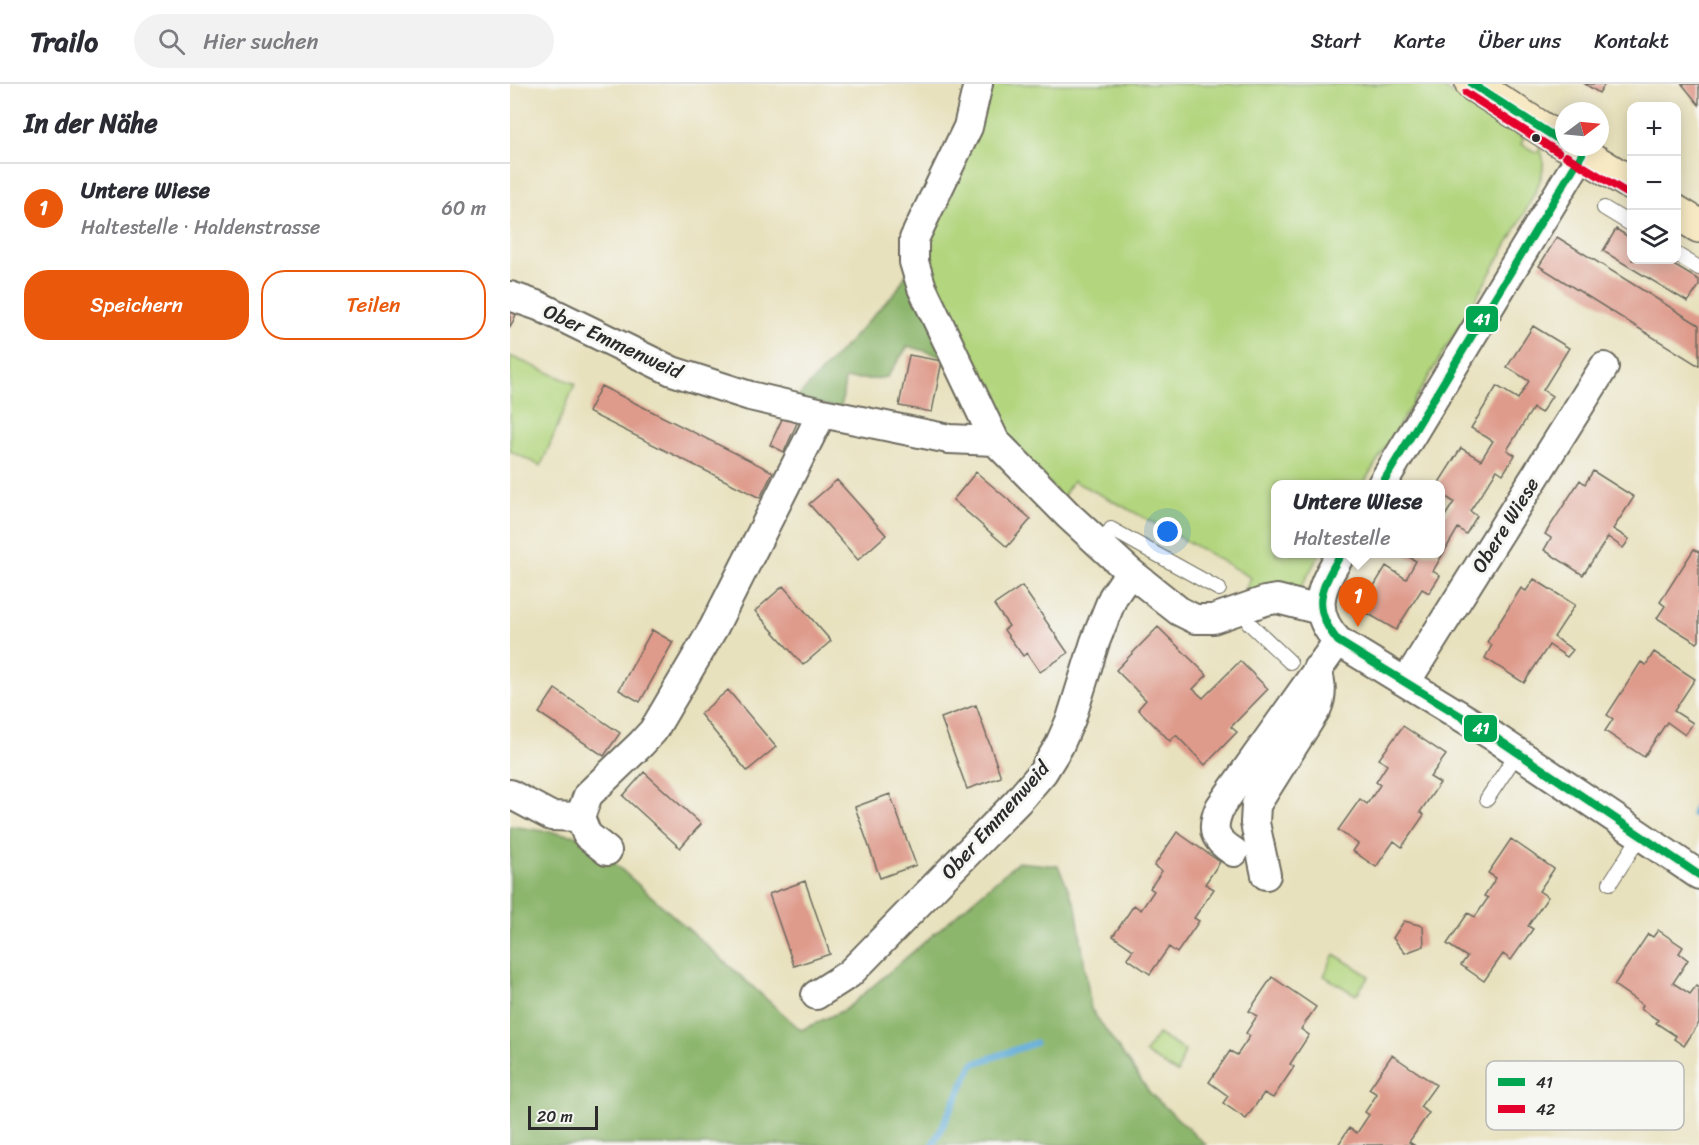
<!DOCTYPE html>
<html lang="de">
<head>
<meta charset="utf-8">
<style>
  body { margin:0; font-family:Sriracha,sans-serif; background:#f2f2f3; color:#2b2b33 }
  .controls { position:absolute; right:18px; top:18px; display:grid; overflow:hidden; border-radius:12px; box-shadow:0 3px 15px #0003 }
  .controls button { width:54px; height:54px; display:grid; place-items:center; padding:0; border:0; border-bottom:2px solid #e1e1e2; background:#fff; color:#2b2b33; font:30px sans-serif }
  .compass { position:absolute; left:1045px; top:18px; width:54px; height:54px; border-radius:50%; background:#fff; box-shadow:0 3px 15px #0003; rotate:74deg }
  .scale { position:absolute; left:18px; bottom:15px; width:70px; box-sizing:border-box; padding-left:6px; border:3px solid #2b2b2b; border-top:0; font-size:16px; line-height:21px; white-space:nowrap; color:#2b2b2b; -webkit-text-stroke:4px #f6f6f2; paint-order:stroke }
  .you { position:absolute; left:658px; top:448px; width:21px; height:21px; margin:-15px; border:4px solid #fff; border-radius:50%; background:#1a73e8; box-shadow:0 0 0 9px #1a73e833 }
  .badge { display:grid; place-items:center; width:39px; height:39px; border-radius:50%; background:#ea580c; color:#fff; font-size:20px; font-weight:700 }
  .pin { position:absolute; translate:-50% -50px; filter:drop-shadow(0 2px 3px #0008) }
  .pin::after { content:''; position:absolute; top:32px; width:21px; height:18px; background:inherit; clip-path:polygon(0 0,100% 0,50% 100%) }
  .popup { position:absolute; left:761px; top:396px; width:174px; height:78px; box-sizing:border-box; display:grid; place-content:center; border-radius:12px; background:#fff; filter:drop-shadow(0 2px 4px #0005); font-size:20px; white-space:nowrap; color:#7c7c81 }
  .popup b { font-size:22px; color:#2b2b33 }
  .popup::after { content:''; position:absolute; left:50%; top:100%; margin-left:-12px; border:12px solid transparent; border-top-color:#fff }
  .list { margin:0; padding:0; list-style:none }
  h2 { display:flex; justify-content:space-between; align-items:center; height:78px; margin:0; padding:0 24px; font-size:26px }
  h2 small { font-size:20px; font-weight:400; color:#7c7c81 }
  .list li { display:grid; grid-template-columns:39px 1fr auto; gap:18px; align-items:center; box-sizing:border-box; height:90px; padding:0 24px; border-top:2px solid #e1e1e2 }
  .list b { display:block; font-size:22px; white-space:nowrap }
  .list p { margin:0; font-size:20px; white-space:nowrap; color:#7c7c81 }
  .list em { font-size:20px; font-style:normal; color:#7c7c81 }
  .actions { display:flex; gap:12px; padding:18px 24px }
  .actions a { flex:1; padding:14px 0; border:2px solid #ea580c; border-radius:24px; text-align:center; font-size:21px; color:#ea580c }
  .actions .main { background:#ea580c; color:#fff }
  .icon { flex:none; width:33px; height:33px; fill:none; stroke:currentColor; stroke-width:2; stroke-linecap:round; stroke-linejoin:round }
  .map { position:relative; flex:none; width:1189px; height:1061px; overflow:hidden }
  header { display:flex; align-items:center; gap:36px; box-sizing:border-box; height:84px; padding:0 30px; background:#fff; border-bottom:2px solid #e1e1e2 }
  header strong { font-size:28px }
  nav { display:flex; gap:33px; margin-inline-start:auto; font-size:21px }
  .search { width:420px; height:54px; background:#f2f2f3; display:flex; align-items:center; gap:15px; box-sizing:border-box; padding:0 21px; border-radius:33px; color:#7c7c81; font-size:22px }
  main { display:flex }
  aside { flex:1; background:#fff }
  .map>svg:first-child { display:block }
  .green { fill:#b2d57e; stroke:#6e8054; stroke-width:1.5 }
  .forest { fill:#8db66d; stroke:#5c704c; stroke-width:1.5 }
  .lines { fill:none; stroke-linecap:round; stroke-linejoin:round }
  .stream { stroke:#5daad7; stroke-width:7 }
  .building { fill:#de9a8a }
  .lane-casing { stroke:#6d6b5e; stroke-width:16 }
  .street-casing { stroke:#6d6b5e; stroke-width:32 }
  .secondary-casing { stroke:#6d6b5e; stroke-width:36 }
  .lane { stroke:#fff; stroke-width:14 }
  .street { stroke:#fff; stroke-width:28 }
  .secondary { stroke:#f7e9c3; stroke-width:33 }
  .bus-1-casing { stroke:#f6f6f2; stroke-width:12 }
  .bus-2-casing { stroke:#f6f6f2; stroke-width:12 }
  .bus-1 { stroke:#00a651; stroke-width:8 }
  .bus-2 { stroke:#e4002b; stroke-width:8 }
  .bus-dot { fill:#2b2b2b; stroke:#f6f6f2; stroke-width:2 }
  .labels { text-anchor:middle; stroke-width:6; stroke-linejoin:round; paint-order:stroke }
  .street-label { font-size:20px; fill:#2b2b2b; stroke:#f6f6f2 }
  .key { fill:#f6f6f2; stroke:#b9b9b6; stroke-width:1.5 }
  .key-label { font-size:16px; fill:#2b2b2b }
  .line-badge { stroke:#f6f6f2; stroke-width:2 }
  .badge-label { font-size:16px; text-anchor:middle; font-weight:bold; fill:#fff }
</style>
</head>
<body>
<header>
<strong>Trailo</strong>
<div class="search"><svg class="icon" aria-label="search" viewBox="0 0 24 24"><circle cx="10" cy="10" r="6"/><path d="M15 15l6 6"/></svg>Hier suchen</div>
<nav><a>Start</a><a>Karte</a><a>Über uns</a><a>Kontakt</a></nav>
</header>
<main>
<aside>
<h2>In der Nähe<small></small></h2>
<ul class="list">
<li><span class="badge">1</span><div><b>Untere Wiese</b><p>Haltestelle · Haldenstrasse</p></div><em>60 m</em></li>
</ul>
<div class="actions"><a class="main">Speichern</a><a>Teilen</a></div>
</aside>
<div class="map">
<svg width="1189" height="1061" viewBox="0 0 1189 1061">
  <rect width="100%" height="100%" fill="#f6f6f2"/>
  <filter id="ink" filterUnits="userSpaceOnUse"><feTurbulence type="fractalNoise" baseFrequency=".0167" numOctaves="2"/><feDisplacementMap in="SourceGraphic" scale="12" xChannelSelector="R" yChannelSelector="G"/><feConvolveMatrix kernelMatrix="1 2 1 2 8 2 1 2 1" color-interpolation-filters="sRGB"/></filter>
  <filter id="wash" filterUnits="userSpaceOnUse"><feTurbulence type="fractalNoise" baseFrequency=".008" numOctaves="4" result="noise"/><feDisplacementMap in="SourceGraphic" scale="24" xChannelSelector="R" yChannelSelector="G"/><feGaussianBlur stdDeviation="1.35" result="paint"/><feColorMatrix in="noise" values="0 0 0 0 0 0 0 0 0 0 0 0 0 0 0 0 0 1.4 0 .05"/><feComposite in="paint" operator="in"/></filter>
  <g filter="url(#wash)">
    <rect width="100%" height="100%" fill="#e8e1bd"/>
    <path class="green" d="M474,0H927L1014,54L1011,60L1027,69L1030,63C1035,76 1034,86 1029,99C1014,135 991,169 972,204C933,270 893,335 853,400H766V470H810L788,508L733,510L741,494C683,460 624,427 563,397L553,413H551L484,334L413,191L410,160Z
      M0,272L65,300L31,382L0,367Z
      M824,870L859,892L846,911L814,892Z
      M648,950L675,967L667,989L635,969Z"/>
    <path class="forest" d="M398,187L442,275L398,262L377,293L363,295H335L331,325L287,314L387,206Z
      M0,742L75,753L291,946L336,925L508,778L548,782L566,822L581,925L640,1009L696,1061H0Z"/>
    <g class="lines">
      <path class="stream" d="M1184,730L1189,713
        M423,1061L463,980L525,959"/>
    </g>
    <g id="blocks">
      <path class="building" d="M1075,0H1095L1089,9Z
        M1172,0H1189V21Z
        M1106,145L1122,155V176H1155L1189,196V202L1178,218L1093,167Z
        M1047,153L1189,241V282L1029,182Z
        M0,220L9,224L0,244Z
        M1023,242L1059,264L1033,306L1042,312L1031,329L1023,324L997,366L1005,371L993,390L987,386L960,427L967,432L956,450L948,444L923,487L930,492L919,509L912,505L886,546L850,525L876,482L896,495L906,477L894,470H930V434L933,435L944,418L930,409V400H928L951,364L971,376L983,357L961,344L987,302L1008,315L1019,297L997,283Z
        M399,271L432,277L422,328L389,322Z
        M91,302L263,388L250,414L78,328Z
        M273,333L287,339L274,368L260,361Z
        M1083,387L1124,413L1103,445L1119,455L1116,460L1113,464L1098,453L1073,491L1034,466L1041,454L1035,450L1070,396L1075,400Z
        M466,388L521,435L497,463L443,416Z
        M327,396L376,451L348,476L299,420Z
        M1184,465L1189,468V557L1187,559L1147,534L1155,522L1150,518Z
        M1024,495L1065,521L1044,553L1063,566L1057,573L1039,561L1014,599L975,574L982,561L977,558L1011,504L1016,507Z
        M273,502L321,557L293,581L245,527Z
        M512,502L558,569L530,588L517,569L513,572L494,546L499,542L484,521Z
        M648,543L697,591L683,605L693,614L730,577L758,605L721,643L727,648L695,681L666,651L660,657L628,625L636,616L606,586Z
        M142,546L163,558L130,618L109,606Z
        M1144,568L1185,595L1164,627L1183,639L1175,651L1157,638L1134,673L1095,647L1103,635L1097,631L1131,578L1136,581Z
        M45,605L110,649L94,672L29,629Z
        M218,606L266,663L237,687L190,630Z
        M466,621L491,693L457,705L431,634Z
        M893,642L936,671L920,693L930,699L910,728L914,731L892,763L884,757L866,783L843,767L848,760L828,746L850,715L857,720L870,701L866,698L877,681L869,675Z
        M134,688L191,740L170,764L113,712Z
        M380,710L406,781L370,794L345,723Z
        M667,748L710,778L695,800L704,805L684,834L689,837L667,869L659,863L640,890L617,874L623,866L603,852L624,821L631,826L644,807L640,804L652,787L644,782Z
        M1001,755L1044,785L1029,807L1038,813L1018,842L1023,845L1001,876L993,870L974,897L951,881L957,873L937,860L958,829L965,833L978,814L974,812L986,794L978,789Z
        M295,797L320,870L284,882L259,810Z
        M894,837L913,842L914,862L895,869L883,854Z
        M1148,846L1173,863L1169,869L1178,876L1163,899L1180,910L1186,902L1189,904V939L1174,962L1164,955L1166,952L1146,939L1148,936L1131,925L1133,921L1104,901L1138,850L1143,853Z
        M762,893L806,923L791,945L799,951L780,980L784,983L763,1014L754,1009L736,1035L713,1019L718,1012L699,998L720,967L727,971L740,952L736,949L747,932L739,927Z
        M882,971L926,1001L910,1023L919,1029L899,1058L904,1061H828L839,1044L847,1049L859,1031L855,1028L867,1010L859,1005Z"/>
    </g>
  </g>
  <g filter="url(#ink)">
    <use href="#blocks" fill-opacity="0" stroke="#6d6b5e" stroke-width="1.5"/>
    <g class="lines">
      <g class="lane-casing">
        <path id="lane" d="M1094,124L1122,141
          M1166,170L1189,184
          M592,462L601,445L709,505
          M733,524L739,539L780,578
          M977,715L1008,668
          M1100,799L1131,751"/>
      </g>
      <g class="street-casing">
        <path id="street" d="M468,0L458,43L404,155V178L412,204L485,357L559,432L620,488L669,527L685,535H703L755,517L767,515L810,526
          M0,212L29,222L162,287L240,312L312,329L439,355L485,357
          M872,400L1072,70
          M831,470C812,501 798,526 828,557L983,652L1189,791
          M896,598L1094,283
          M0,710L41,732L70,733
          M97,767L77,751L70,733L78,711L131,660L143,647L204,543L312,329
          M724,768C704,755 700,746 710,723L828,557
          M756,791L745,739L746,721L807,624C813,610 811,599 807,585
          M306,911L339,890L353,876L508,717L533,688L549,662L561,635L585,558L603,513L620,488"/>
      </g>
      <g class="secondary-casing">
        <path id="secondary" d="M962,0L1054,59
          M1061,63L1122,100
          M1166,128L1189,142"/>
      </g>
      <use href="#lane" class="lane"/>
      <use href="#street" class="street"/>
      <use href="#secondary" class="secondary"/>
      <g class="bus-1-casing">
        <path id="bus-1" d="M962,0L1054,59
          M872,400L1072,70
          M831,470C811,504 800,523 828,557L983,652L1189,791"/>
      </g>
      <g class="bus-2-casing">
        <path id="bus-2" d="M956,9L1048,68
          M1056,72L1117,109"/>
      </g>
      <use href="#bus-1" class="bus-1"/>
      <use href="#bus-2" class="bus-2"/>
    </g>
  </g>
  <circle class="bus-dot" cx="1026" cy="54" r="5"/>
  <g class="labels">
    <g class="street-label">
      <text transform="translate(103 257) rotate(25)" y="7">Ober Emmenweid</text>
      <text transform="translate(995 441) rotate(-58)" y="7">Obere Wiese</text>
      <text transform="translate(485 736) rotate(-48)" y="7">Ober Emmenweid</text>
    </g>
  </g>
  <rect x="976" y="977" width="198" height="69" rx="9" class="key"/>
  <rect x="988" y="994" width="27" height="8" fill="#00a651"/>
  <rect x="988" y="1021" width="27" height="8" fill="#e4002b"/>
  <g class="key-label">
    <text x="1026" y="1004">41</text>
    <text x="1026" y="1031">42</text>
  </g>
  <g class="line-badge">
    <rect x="955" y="221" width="34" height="28" rx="6" fill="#00a651"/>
    <rect x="953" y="630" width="35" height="29" rx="6" fill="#00a651"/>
  </g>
  <g class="badge-label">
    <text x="972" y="241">41</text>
    <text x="971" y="650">41</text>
  </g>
</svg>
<div class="controls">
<button>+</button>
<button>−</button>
<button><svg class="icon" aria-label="layers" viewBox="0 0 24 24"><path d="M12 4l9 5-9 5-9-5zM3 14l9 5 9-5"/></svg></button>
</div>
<svg class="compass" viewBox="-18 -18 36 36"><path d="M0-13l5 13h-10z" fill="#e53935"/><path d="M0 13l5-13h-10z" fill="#7c7c81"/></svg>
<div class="scale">20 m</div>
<div class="you"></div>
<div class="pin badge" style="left:848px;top:543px">1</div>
<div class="popup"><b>Untere Wiese</b>Haltestelle</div>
</div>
</main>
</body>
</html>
